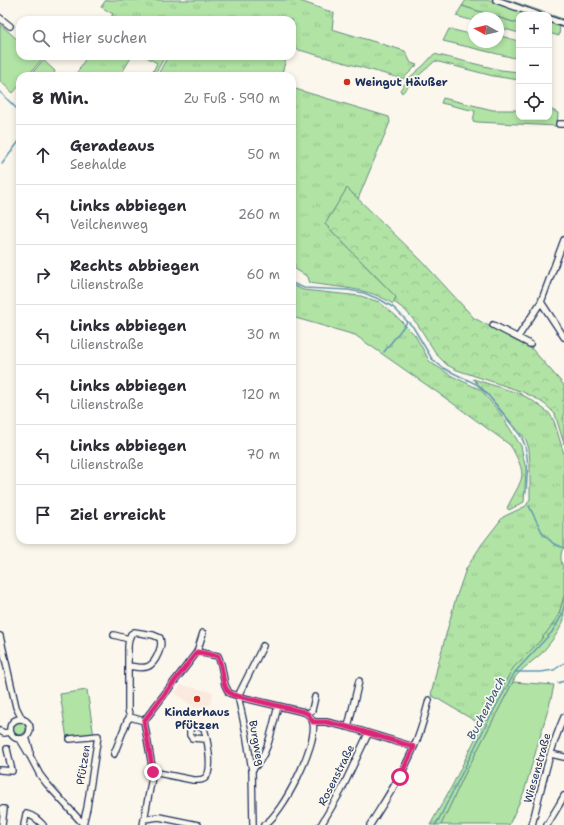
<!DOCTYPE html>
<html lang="de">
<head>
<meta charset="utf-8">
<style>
  body { margin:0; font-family:"Shantell Sans",sans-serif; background:#f7f7f7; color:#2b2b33 }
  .controls { position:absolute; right:12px; top:12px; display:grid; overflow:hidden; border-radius:8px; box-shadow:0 2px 6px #0003 }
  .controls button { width:36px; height:36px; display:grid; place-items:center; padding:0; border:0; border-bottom:1px solid #e1e1e2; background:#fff; color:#2b2b33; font:20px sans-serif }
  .compass { position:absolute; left:468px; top:12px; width:36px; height:36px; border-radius:50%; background:#fff; box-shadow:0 2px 6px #0003; rotate:278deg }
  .stop { position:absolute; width:12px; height:12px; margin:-9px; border:3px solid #db2777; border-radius:50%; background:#fff }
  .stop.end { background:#db2777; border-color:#fff; box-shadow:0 1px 4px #0008 }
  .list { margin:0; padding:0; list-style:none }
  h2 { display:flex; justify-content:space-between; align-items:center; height:52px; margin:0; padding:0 16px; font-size:17px }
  h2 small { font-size:13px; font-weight:400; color:#7c7c81 }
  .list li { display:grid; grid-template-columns:26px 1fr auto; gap:12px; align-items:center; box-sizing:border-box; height:60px; padding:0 16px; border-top:1px solid #e1e1e2 }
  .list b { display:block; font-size:15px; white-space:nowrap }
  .list p { margin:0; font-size:13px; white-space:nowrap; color:#7c7c81 }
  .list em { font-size:13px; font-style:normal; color:#7c7c81 }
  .icon { flex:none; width:22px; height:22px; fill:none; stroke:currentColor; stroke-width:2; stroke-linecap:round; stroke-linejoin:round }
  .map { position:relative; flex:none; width:564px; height:825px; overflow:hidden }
  .search { position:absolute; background:#fff; box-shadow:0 2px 6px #0003; left:16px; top:16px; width:280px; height:44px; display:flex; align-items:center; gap:10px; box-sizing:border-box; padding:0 14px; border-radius:12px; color:#7c7c81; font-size:15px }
  .panel { position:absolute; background:#fff; box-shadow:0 2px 6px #0003; left:16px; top:72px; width:280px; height:472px; border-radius:12px }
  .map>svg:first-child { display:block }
  .built { fill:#fae9df }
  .grass { fill:url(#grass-tufts); stroke:#668981 }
  .forest { fill:url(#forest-crowns); stroke:#668981 }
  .green { fill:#b0e3a4; stroke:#668981 }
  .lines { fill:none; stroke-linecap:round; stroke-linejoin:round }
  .stream { stroke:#6098b1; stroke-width:1.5 }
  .minor-casing { stroke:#1b2f5e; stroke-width:8 }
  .minor { stroke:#fbf7ec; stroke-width:5.5 }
  .route { stroke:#db2777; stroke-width:5 }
  .poi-dot { fill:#c8321e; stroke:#fbf7ec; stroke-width:1.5 }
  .labels { text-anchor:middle; stroke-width:3.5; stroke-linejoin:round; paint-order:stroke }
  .poi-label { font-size:11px; font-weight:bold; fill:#1b2f5e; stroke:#fbf7ec; text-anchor:start }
  .street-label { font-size:11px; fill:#1b2f5e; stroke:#fbf7ec }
  .water-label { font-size:12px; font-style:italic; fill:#385b81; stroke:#fbf7ec }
</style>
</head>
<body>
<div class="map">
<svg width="564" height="825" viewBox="0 0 564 825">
  <defs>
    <pattern id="grass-tufts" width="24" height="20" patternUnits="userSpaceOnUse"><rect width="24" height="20" fill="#b0e3a4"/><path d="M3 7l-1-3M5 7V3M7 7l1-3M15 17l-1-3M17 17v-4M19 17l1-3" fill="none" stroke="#97c390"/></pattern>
    <pattern id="forest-crowns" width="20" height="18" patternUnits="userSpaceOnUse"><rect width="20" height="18" fill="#b0e3a4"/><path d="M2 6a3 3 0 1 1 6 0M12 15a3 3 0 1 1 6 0" fill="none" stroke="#97c390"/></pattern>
  </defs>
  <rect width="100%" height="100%" fill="#fbf7ec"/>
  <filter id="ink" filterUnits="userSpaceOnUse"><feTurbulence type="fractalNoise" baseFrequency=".025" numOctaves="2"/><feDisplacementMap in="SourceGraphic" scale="8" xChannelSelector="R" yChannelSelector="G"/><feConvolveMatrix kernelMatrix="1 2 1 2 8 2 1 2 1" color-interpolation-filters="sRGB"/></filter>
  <g filter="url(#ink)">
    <path class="built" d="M181,685L213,692L210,705L195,708L175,693Z"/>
    <path class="grass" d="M106,0H297L334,13L332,29L405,51L411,63L417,65L403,79L292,48V20H109L113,14L101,7Z
      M466,0H492L533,15H519V24L462,6Z
      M505,0H509L563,19L562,21L549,17V15H545Z
      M549,21L560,25L559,36L549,33Z
      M434,54L501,70L519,72V80L493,76L435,61L417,77L402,93L400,90L409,78L424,65Z
      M87,56H132L120,76H75Z
      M145,56H165L154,76H151L157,63Z
      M168,56H287L281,76H157Z
      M43,60L55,71L53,76H30Z
      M292,88L389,117L390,122L358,199L347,189L325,224L396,297L393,304C368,287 338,288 310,283L308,277L292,267Z
      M292,285L303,290L361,296L379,302L395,315L415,335L430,362L452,376L481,390L500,413L521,446L526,470L524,502L509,510L507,508C511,499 518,489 521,480C525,469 515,454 510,445L451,402L355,335L292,317Z
      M473,379L521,394L533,401L549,413L554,421L564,454V548L562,550L561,555V560L564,572V596L559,614L548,632L540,641L513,668L482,725L431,695L437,668L455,601L466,569L482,544L503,517L526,506L530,499V464L529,449L526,440L485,391Z
      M12 728a7 7 0 1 1 14 0a7 7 0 1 1-14 0Z"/>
    <path class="forest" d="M347,188L421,260L474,318L532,349L564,385V444L555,414L547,406L537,399L523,392L457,370L447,365L437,355L418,325L405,310L394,302L396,297L325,224Z
      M564,596V620L558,632L550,643L541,654L524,668L516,676L465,774L441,825H430L452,786L482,725L513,668L540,641L553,624L559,614Z"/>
    <path class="green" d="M462,6L519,24V33L498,27V18H474V21L456,16Z
      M0,24L20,42V56H37L41,60L28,76H20V85L13,93L0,81Z
      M449,29L474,35V42H498V35L518,41L519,43V59L443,41Z
      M443,98L493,110H519V117H549V110H552L558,113L557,126L477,122L473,121L475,111L441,103Z
      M513,682L554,685L551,699L524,792L509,825H441L465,774Z
      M87,690L94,737L67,739L60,694Z"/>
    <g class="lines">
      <path class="stream" d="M0,92L20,112
        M2,164L20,140
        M292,283L304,288L348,290L364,293L381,300L394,308L413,327L432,359L443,368L476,384L487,394L520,435C531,452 527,474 526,493
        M384,352L407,322
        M529,506L543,534L554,544L564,548
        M516,672H541L554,670L564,663
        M558,683L564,681
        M435,825L439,819L489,719L515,672L552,632L562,615L564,607"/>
      <g class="minor-casing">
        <path id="minor" d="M496,0L538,15
          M0,18L10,26
          M549,19L564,24
          M559,124H564
          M541,302L564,337
          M493,325L530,344
          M518,337L541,302L564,240
          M114,635L129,639
          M0,636L16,707L22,719
          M197,652L218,656L221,664L225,685L229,693L244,698L304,712C308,714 312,718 313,723C318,744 282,815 264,825
          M128,666C143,668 151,671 158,654C160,649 162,645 160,638L153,635L134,632L131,634L129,639L128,646V710L130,717L144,721
          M308,714L312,710L315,697
          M10 729a10 10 0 1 1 20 0a10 10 0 1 1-20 0Z
          M313,722H326L348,727L414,747
          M348,727L359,681
          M0,731L4,733L10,732
          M26,737L30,750V756
          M20,739L30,756L40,775L47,784L84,825
          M70,739L98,736L87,808L83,824
          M114,754L127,721L130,717
          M551,754L564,757
          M0,770L12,771L7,749
          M252,770C269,754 272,728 278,706
          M153,772L193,780C196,780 201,781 205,778C214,771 207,736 203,726C198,726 194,726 190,728V735L192,738L206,739
          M0,809H4L2,825
          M144,819L159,817L198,825
          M24,825L26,814C34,816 37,819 43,825
          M143,825L153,772L144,721L197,652L203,633
          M253,825L252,770L246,733L238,696L263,646
          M321,825L341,791L368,734
          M370,825C386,799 403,774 414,747C421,732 425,715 429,700
          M532,825C541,789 549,751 564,717
          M547,825L559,805L564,796"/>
      </g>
      <use href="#minor" class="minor"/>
    </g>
  </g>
  <g class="lines" filter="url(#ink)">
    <path class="route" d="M153,772L144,721L197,652L218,656C219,659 220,662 221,666C224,676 222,690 233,695L304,712L308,714L313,722H326L348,727L414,747L400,777"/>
  </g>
  <g class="poi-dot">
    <circle cx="347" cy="82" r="4"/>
    <circle cx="197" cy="699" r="4"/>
  </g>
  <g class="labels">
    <g class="poi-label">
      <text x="355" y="86">Weingut Häußer</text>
      <text x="197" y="716" text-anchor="middle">Kinderhaus<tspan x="197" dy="13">Pfützen</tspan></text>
    </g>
    <g class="street-label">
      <text transform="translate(257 743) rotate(80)" y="4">Burgweg</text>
      <text transform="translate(83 765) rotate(-81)" y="4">Pfützen</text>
      <text transform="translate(537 768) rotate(-74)" y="4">Wiesenstraße</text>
      <text transform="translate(336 775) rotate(-63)" y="4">Rosenstraße</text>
    </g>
    <g class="water-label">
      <text transform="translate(486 708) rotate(-63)" y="4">Buchenbach</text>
    </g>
  </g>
</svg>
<div class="controls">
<button>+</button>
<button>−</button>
<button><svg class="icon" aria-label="locate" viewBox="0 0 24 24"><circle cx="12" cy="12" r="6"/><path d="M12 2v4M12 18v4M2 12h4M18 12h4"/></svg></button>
</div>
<svg class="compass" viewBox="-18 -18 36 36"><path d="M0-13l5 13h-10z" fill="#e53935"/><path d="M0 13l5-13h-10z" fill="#7c7c81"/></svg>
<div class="stop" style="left:400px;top:777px"></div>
<div class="stop end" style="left:153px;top:772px"></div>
<div class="search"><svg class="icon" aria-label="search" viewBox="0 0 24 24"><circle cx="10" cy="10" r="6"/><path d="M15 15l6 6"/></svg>Hier suchen</div>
<section class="panel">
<h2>8 Min.<small>Zu Fuß · 590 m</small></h2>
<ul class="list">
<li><svg class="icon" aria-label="ahead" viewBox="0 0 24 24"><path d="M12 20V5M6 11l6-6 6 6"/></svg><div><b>Geradeaus</b><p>Seehalde</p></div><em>50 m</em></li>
<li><svg class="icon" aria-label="left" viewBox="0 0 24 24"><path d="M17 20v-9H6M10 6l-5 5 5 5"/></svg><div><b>Links abbiegen</b><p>Veilchenweg</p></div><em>260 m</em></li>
<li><svg class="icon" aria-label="right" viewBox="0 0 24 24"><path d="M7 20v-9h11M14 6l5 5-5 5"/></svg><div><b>Rechts abbiegen</b><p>Lilienstraße</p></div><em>60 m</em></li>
<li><svg class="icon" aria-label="left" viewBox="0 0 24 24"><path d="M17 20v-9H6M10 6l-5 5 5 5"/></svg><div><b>Links abbiegen</b><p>Lilienstraße</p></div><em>30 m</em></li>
<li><svg class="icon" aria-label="left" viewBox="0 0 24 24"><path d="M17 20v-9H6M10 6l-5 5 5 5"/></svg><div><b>Links abbiegen</b><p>Lilienstraße</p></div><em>120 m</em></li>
<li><svg class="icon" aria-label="left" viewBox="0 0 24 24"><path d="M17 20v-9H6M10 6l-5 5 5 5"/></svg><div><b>Links abbiegen</b><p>Lilienstraße</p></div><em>70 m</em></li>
<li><svg class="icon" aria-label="arrive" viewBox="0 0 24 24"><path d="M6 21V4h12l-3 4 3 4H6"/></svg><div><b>Ziel erreicht</b></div></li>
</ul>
</section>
</div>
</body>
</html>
